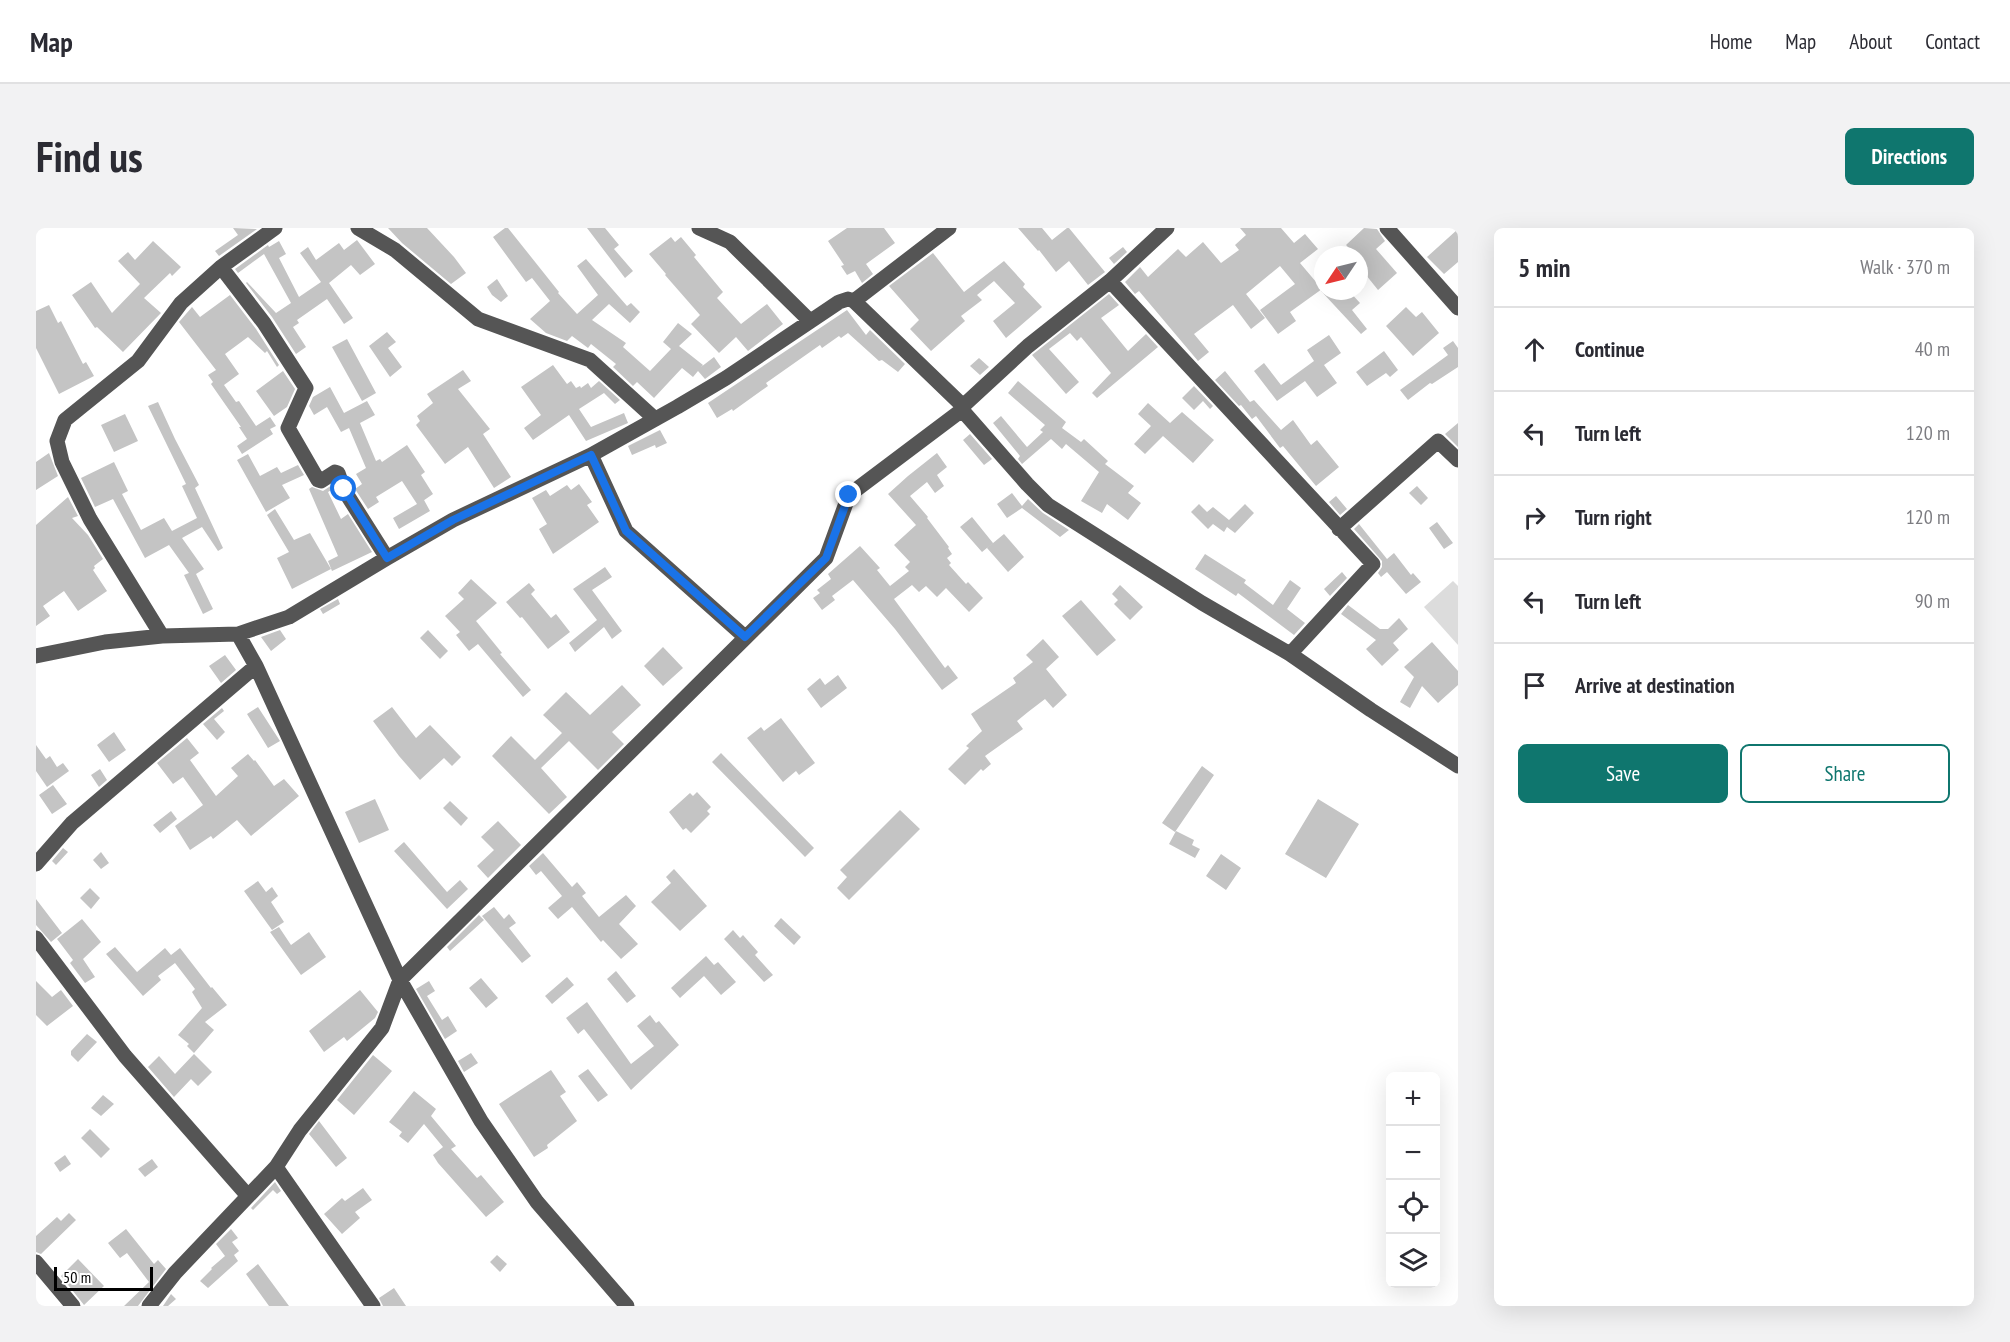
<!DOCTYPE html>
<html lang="en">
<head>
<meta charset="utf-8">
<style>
  body { margin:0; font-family:"PT Sans Narrow",sans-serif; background:#f2f2f3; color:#2b2b33 }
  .controls { position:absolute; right:18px; bottom:18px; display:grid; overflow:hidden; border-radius:9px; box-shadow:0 6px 24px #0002 }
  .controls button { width:54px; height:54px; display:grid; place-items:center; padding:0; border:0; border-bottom:2px solid #e1e1e2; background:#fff; color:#2b2b33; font:30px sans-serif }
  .compass { position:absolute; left:1278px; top:18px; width:54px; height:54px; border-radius:50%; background:#fff; box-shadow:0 6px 24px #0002; rotate:235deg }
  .scale { position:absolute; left:18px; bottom:15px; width:99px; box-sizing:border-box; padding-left:6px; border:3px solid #000; border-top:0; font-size:16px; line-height:21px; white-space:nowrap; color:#000; -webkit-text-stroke:4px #fff; paint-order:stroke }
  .stop { position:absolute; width:18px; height:18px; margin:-14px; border:4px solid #1a73e8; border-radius:50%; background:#fff }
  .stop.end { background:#1a73e8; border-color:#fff; box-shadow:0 2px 6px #0008 }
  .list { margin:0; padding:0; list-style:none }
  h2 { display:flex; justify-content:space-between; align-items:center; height:78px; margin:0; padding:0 24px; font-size:26px }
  h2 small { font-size:20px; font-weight:400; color:#7c7c81 }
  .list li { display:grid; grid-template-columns:39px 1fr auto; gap:18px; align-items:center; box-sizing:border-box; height:84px; padding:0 24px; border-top:2px solid #e1e1e2 }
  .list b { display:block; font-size:22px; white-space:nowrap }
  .list em { font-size:20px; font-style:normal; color:#7c7c81 }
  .actions { display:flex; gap:12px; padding:18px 24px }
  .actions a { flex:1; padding:14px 0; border:2px solid #0f766e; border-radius:9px; text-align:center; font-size:21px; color:#0f766e }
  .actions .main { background:#0f766e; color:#fff }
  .icon { flex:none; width:33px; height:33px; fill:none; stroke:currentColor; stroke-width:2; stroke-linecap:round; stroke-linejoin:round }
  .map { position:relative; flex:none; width:1422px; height:1078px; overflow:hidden; border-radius:9px }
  header { display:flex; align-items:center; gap:36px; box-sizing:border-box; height:84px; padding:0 30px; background:#fff; border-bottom:2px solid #e1e1e2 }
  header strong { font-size:28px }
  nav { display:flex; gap:33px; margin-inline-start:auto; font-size:21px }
  .intro { display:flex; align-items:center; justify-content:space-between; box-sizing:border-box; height:144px; padding:0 36px }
  h1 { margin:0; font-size:42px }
  .button { padding:15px 27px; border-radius:9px; background:#0f766e; color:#fff; font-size:21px; font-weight:700 }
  main { display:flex; gap:36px; padding:0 36px }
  aside { flex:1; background:#fff; border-radius:9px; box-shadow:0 6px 24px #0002 }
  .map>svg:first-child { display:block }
  .green { fill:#dcdcdc }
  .building { fill:#c4c4c4 }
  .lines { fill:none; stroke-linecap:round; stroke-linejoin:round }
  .minor { stroke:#555; stroke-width:15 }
  .route { stroke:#1a73e8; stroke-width:8 }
</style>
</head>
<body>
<header>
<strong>Map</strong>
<nav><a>Home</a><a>Map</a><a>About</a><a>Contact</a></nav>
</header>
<div class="intro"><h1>Find us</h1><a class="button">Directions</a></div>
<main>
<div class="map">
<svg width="1422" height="1078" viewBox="0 0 1422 1078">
  <rect width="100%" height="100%" fill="#fff"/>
  <path class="green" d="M1417,353L1422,358V417L1388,379Z"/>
  <path class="building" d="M197,0L221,1L183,28L179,23L202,7Z
    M352,0H391L418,29L430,45L415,56L366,15Z
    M469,0H472L523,64L522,65L541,86L562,67L541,38L550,31L591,78L595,75L604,84L594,95L573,76L556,92L590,115L587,119L614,143L635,121L627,114L642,95L656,106L643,118L667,137L665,139L678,129L685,139L669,151L662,143L657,149L646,140L618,170L601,154L597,158L577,139L580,136L555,116L552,120L536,108L531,113L510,105L494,91L514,73L496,50L490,54L457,9Z
    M551,0H569L583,17L578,21L597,43L589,50Z
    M811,0H848L859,15L830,36L837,46L826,55L819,43L811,47L805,38L808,37L792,13Z
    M982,0H1006L1016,12L1031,0H1033L1069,44L1052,57L1033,33L1020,44L1003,22L1002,23Z
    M1204,0H1245L1258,15L1269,6L1282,21L1264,35L1286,61L1254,84L1260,93L1242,106L1224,82L1259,56L1244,38L1210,66L1229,90L1215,101L1197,77L1158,106L1173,124L1162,133L1103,63L1099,66L1089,54L1104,39L1112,49L1142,21L1150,29L1167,14L1185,35L1203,22L1199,17L1210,7Z
    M1328,0L1341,1L1349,13L1340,21L1361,45L1342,62L1326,42L1330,38L1323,30V27H1320L1310,17Z
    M1422,1V34L1408,46L1391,29Z
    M635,9L639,14L645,9L660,27L658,29L687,64L681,70L705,96L731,76L747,96L712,123L700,109L683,125L655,96L664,87L629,47L630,46L613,26Z
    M321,12L339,36L324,47L315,37L293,55L317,90L308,96L291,71L261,92L263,95L257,99L270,119L260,126L236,89L210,55L211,54L240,85L255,75L228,26L202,45L199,41L232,17L233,19L243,13L250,26L243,30L263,69L285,54L264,25L272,19L280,32L303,15L308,22Z
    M117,13L145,39L136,48L134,45L108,70L125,85L87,124L61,99L59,100L36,67L55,54L76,85L104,56L82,33L92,24L99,32Z
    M1087,19L1091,24L1078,36L1073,30Z
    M897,25L928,64L968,33L989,56L987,59L1006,79L970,110L957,93L979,75L958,53L941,67L946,72L925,88L929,93L895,123L874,101L883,92L853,58Z
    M461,51L472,68L465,74L456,67L451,59Z
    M1285,63H1313L1324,75L1316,82L1331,101L1325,106Z
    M1073,66L1083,77L1065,90L1092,123L1110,106L1122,119L1061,170L1056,165L1075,145L1045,109L1041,113L1034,105L1013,121L1043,154L1030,166L996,127Z
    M194,67L220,101L243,137L241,139L231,123L229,125L212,109L189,126L203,146L188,157L200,174L203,173L220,198L234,189L240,198L234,201L237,206L206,226L201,218L211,211L203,199H205L175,156L177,154L172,147L180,142L143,94L156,79L164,89Z
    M13,77L22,95L25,93L47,136L50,134L58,148L23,166L0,120V83Z
    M1370,79L1380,89L1386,84L1403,105L1377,128L1350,98Z
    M811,82L830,107L834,102L869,136L862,144L846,132L843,133L812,105L805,110L803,108L786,120L784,117L730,155L732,158L697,183L696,181L681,190L672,175Z
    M351,104L360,114L352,120L366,139L354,149L333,118Z
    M1293,107L1305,125L1288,137L1301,155L1281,169L1269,153L1241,173L1218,143L1228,135L1245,157L1278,133L1271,122Z
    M311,111L340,165L326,173L296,119Z
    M1417,113L1422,120V139L1396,156L1394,155L1372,172L1364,162L1412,127L1407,120Z
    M1348,123L1362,142L1354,149L1350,145L1331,158L1320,144Z
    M943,130L953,139L944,147L934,138Z
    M517,137L531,156L535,153L540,160L544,158L545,160L552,155L555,160L563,153L584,172L579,176L568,165L543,181L555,199L588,185L592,195L550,213L533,187L497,212L488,200L505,187L485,159Z
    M427,142L435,153L422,161L454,201L447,206L475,249L458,260L432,219L409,236L380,197L384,193L381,188L397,175L391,166Z
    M247,143L259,161L251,179L238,188L220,163Z
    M1189,143L1214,174L1218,172L1245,202L1257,192L1275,217L1281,212L1303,239L1280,258L1247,218L1244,220L1220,188L1216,191L1205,177L1203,178L1179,152Z
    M982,153L1030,194L1026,200L1045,214L1048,211L1072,233L1069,236L1098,258L1092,265L1105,275L1092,292L1071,276L1066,285L1045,273L1063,244L1030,216L1026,221L1015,211L986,236L982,231L984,228L957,195L965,188L991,219L1007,204L1004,202L1009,197L972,165Z
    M1158,158L1177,178L1174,181L1167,173L1158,182L1146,170Z
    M294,159L308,185L331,173L339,187L324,195L340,233L344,231L346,234L371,217L389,244L385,247L397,266L384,275L388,272L394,283L363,301L357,290L381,276L366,253L340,269L343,274L332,281L319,261L326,256L320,246L330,240L313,200L305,204L291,179L278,187L273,178L277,169Z
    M122,174L139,211L163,257L159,260L187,320L182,323L166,299L146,310L168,341L160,346L177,381L167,386L148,347L153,345L133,317L109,330L77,271L59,279L45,250L78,234L92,263L86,266L105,302L128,290L136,303L161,290L146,258L150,256L112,178Z
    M1112,175L1134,195L1146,184L1178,212L1157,235L1127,208L1109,226L1098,216L1115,198L1102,186Z
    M89,186L102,213L78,224L65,197Z
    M1422,195V219L1409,206Z
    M624,202L631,215L620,220L619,217L596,227L592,218Z
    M934,206L956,231L948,237L927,212Z
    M13,225L22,248L0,262V234Z
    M901,225L911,239L901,247L908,258L899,265L891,254L874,268L892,289L891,290L913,319L912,320L916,326L911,330L915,335L913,337L930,356L932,354L947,370L933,384L910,360L901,369L890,358L883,364L876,357L858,371L909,440L912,437L922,450L906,462L859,401L817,352L796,368L799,372L786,382L777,370L784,365L781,362L795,351L792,346L824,318L844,340L841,342L854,358L873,343L869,339L874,334L858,317L880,297L852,266L872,248Z
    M212,226L224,248L241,239L245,245L262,237L268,247L246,257L254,270L230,284L201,232Z
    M543,256L556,274L551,277L563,294L517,326L503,301L511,296L496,270L510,262L514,268L531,257L535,262Z
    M296,257L297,261L292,264L305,291L312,286L336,324L296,343L292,333L302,328L273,261L276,259L287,263Z
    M1381,258L1392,270L1385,277L1373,265Z
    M976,265L986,278L992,271L1007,285L1033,302L1024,309L986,280L971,290L961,276Z
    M1300,268L1311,281L1304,287L1293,274Z
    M32,269L42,288L36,290L52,307L67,331L58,338L59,340L57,342L71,363L42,383L28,363L7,378L14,388L0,398V297Z
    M1163,276L1171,284L1177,279L1193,292L1209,276L1218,285L1199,305L1191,299L1188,304L1177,296L1172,301L1155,284Z
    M239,281L258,312L274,305L295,341L256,361L241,330L253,324L231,287Z
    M936,289L957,315L946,324L924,299Z
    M1401,294L1417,315L1408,321L1393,300Z
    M1323,296L1351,331L1358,325L1375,347L1377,345L1385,354L1370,366L1351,344L1345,349L1342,345L1346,339V333L1318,301Z
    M968,306L988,329L972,344L951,320Z
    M1169,326L1210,352L1208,355L1237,377L1254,352L1265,360L1251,381L1269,395L1258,407L1202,365L1200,368L1159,341Z
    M569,339L576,349L556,362L586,403L576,411L568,399L539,424L533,415L561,392L537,361Z
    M1306,344L1311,350L1294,368L1288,361Z
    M435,351L461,375L440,393L466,425L464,426L495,462L487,469L442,416L433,423L420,407L424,404L409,388L428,371L422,365Z
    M493,355L499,362L495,366L515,390L520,386L534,404L512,421L486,389L484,390L470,374Z
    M1084,357L1107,379L1094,392L1078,376L1082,372L1076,366Z
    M302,371L304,376L287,386L284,381Z
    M1045,372L1080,412L1061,428L1026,388Z
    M1312,377L1344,401H1352L1363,390L1372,401L1357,415L1363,422L1346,438L1330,421L1340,412L1305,386Z
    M244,402L250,411L235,423L225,409Z
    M392,402L412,423L404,431L384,410Z
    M1007,411L1023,429L1010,441L1031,467L1017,480L1009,471L992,484L981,493L987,501L949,528L955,536L947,543L945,541L929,557L912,541L933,520L930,518L946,503L935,486L980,455L977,450L997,434L990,427Z
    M1396,414L1422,443V457L1402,475L1386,458L1374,480L1364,474L1378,449L1368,439Z
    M627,419L647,440L627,458L608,438Z
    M189,427L200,442L185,455L173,438Z
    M802,447L811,460L785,480L771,461L784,450L789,457Z
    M586,457L605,477L576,504L588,516L562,542L533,513L505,540L531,569L513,586L456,528L475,508L499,532L526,505L507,487L530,464L554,487Z
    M222,479L244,513L232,520L211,486Z
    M356,479L380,510L394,497L425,529L416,538L408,530L384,552L363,528L337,493Z
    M186,480L188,483L178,491L189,504L181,512L167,496Z
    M745,490L779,535L763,547L760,543L747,554L711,510L725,499L728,503Z
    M78,504L90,522L73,534L61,517Z
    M151,510L163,525L154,532L180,568L202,548L195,540L212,526L218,533L219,532L238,558L248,551L263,568L215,608L201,592L177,611L175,608L154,622L139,598L167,577L147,549L137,556L121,535Z
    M0,517L10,531L14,528L21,539L27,535L33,543L11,559L0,543Z
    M685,525L778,620L769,629L676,534Z
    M1166,538L1178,547L1139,604L1126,595Z
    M64,541L71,552L63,559L55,547Z
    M17,557L31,576L16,586L3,567Z
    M661,564L675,579L671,583L674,586L655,605L650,600L647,602L633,584L654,565L657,568Z
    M339,571L353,602L323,615L309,584Z
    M1282,571L1323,596L1290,650L1249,626Z
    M414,573L432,590L425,598L407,580Z
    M864,582L884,601L813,672L801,660L811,649L804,642Z
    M135,583L141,591L124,605L117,597Z
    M462,593L485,617L452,650L441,638L458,622L445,609Z
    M1140,603L1158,612L1156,617L1164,621L1159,630L1133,616Z
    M368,614L411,664L424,652L432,661L411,681L358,623Z
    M27,620L32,624L20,637L16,633Z
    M65,624L73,635L65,641L57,632Z
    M507,625L536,659L541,654L550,665L546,668L563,689L590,667L600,678L583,696L602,716L585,731L567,712L565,714L536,679L522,691L512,680L526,668L505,643L500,647L493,638Z
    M1185,626L1205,640L1190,662L1170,648Z
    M638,641L671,678L644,703L615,674L635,655L630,649Z
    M222,653L230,664L236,659L242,668L235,674L248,694L236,702L208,663Z
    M54,660L64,670L55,681L44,670Z
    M0,671L26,705L15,714L0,697Z
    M458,679L468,691L473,686L480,695L473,700L495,728L486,735L446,688Z
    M443,687L448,692L414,723L411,719Z
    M745,690L765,709L758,717L738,698Z
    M46,691L65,714L47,731L59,749L49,755L34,735L37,732L21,711Z
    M243,699L255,717L273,704L290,729L265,747L234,704Z
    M697,702L704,710L707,707L722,724L719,727L737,747L728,754L688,711Z
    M79,719L101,744L129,720L135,727L144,720L175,760L176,759L191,777L169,794L178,802L158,825L151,818L153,816L142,807L166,780L156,764L159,761L139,735L122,748L125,752L107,768L70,726Z
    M670,728L678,737L682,734L700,754L685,767L668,748L644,770L635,760Z
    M580,743L600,768L591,775L571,751Z
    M531,749L538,757L516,776L509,768Z
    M445,750L462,770L450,780L433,760Z
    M0,753L16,769L25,762L37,778L11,798L0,787Z
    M393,753L399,763L391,768L406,792L412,788L421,803L409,811L380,761Z
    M324,762L342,784L339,790L311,813L308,809L288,824L273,803Z
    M551,774L595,836L618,818L601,798L614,787L620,795L623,793L643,817L595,862L548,801L542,806L530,790Z
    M51,806L61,814L42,834L35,827V823Z
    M435,825L442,835L428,844L422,833Z
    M158,826L176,844L162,858L155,851L138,869L112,839L123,828L139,846Z
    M337,827L356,843L318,887L301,872Z
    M552,841L572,867L562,874L542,848Z
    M515,842L530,864L524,868L541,893L511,917L512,920L498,929L463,876Z
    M378,863L400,881L395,888L420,918L415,921L441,950L445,947L468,974L450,989L402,935L397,927L407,919L388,896L372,915L363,908L366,904L353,894Z
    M67,867L78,876L65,888L55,880Z
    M283,893L311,930L300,939L273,906Z
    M54,901L74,921L65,930L45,910Z
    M29,927L35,936L24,944L18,935Z
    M116,931L122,939L109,949L102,941Z
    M239,954L245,963L241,966L237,962L217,982L215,980Z
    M327,960L336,972L319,984L324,990L306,1006L288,986L306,970L309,973Z
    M33,985L40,992L5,1026L0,1024V1008L21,989L25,993Z
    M90,1001L118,1036L122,1032L130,1041L102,1078H88L113,1054L91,1025L84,1030L72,1015Z
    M195,1001L202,1010L196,1014L203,1023L198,1027L202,1033L172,1060L164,1053L176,1041L175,1040L189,1028L180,1016Z
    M461,1027L471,1036L464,1044L454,1034Z
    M42,1031L68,1058L48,1077L25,1048Z
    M222,1036L253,1078H233L210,1046Z
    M358,1060L370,1078H347L343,1070Z
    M135,1066L140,1071L132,1078H127Z"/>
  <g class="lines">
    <path class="minor" d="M322,0L359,22L442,91L554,132L618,190
      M663,0L694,14L774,93
      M1351,0L1422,80
      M185,39L228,95L270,160L252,200L282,252L285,253L299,244L302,245L308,262L351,330
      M1074,53L1337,336L1254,426
      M818,73L913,0
      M927,178L992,118L1074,53L1131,0
      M555,227L590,303L709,409
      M1303,301L1402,213L1422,232
      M202,406L220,438L364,752L445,893L501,974L591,1078
      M126,408L54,291L26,234L21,213L29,192L102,133L145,75L185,39L239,0
      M0,428L69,414L126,408L202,406L253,389L351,330L417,292L555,227L641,179L690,150L803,74L812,71L818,73L927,178L926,182L991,256L1012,277L1166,375L1254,426L1335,482L1422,538
      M0,636L36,595L220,438
      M0,710L89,828L212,968
      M240,939L337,1078
      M0,1034L37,1078
      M113,1078L139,1045L240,939L264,902L346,800L364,752L790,330L813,267L926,182"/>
  </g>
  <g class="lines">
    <path class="route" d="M308,261L351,330L417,292L555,227L590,303L709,409L790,330L813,267"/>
  </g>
</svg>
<div class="controls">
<button>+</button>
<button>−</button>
<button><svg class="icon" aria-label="locate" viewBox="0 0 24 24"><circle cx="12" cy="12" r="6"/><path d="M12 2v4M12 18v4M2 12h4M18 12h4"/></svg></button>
<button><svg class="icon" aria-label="layers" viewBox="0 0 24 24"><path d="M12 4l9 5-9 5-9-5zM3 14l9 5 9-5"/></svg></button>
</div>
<svg class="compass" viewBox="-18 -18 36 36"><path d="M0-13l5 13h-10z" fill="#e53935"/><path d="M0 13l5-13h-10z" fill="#7c7c81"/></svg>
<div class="scale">50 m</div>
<div class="stop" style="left:308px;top:261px"></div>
<div class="stop end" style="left:813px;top:267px"></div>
</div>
<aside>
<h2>5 min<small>Walk · 370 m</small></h2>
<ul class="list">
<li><svg class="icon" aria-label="ahead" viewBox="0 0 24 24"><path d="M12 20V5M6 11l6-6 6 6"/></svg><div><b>Continue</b></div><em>40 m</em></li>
<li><svg class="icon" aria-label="left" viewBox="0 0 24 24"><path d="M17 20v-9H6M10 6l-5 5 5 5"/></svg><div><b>Turn left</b></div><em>120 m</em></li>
<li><svg class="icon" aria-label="right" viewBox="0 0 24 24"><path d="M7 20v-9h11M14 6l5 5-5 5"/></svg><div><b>Turn right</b></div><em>120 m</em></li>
<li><svg class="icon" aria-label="left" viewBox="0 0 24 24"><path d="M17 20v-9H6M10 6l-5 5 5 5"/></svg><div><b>Turn left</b></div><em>90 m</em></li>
<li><svg class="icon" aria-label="arrive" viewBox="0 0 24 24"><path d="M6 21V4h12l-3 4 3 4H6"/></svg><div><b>Arrive at destination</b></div></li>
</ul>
<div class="actions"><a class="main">Save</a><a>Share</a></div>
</aside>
</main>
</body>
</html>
